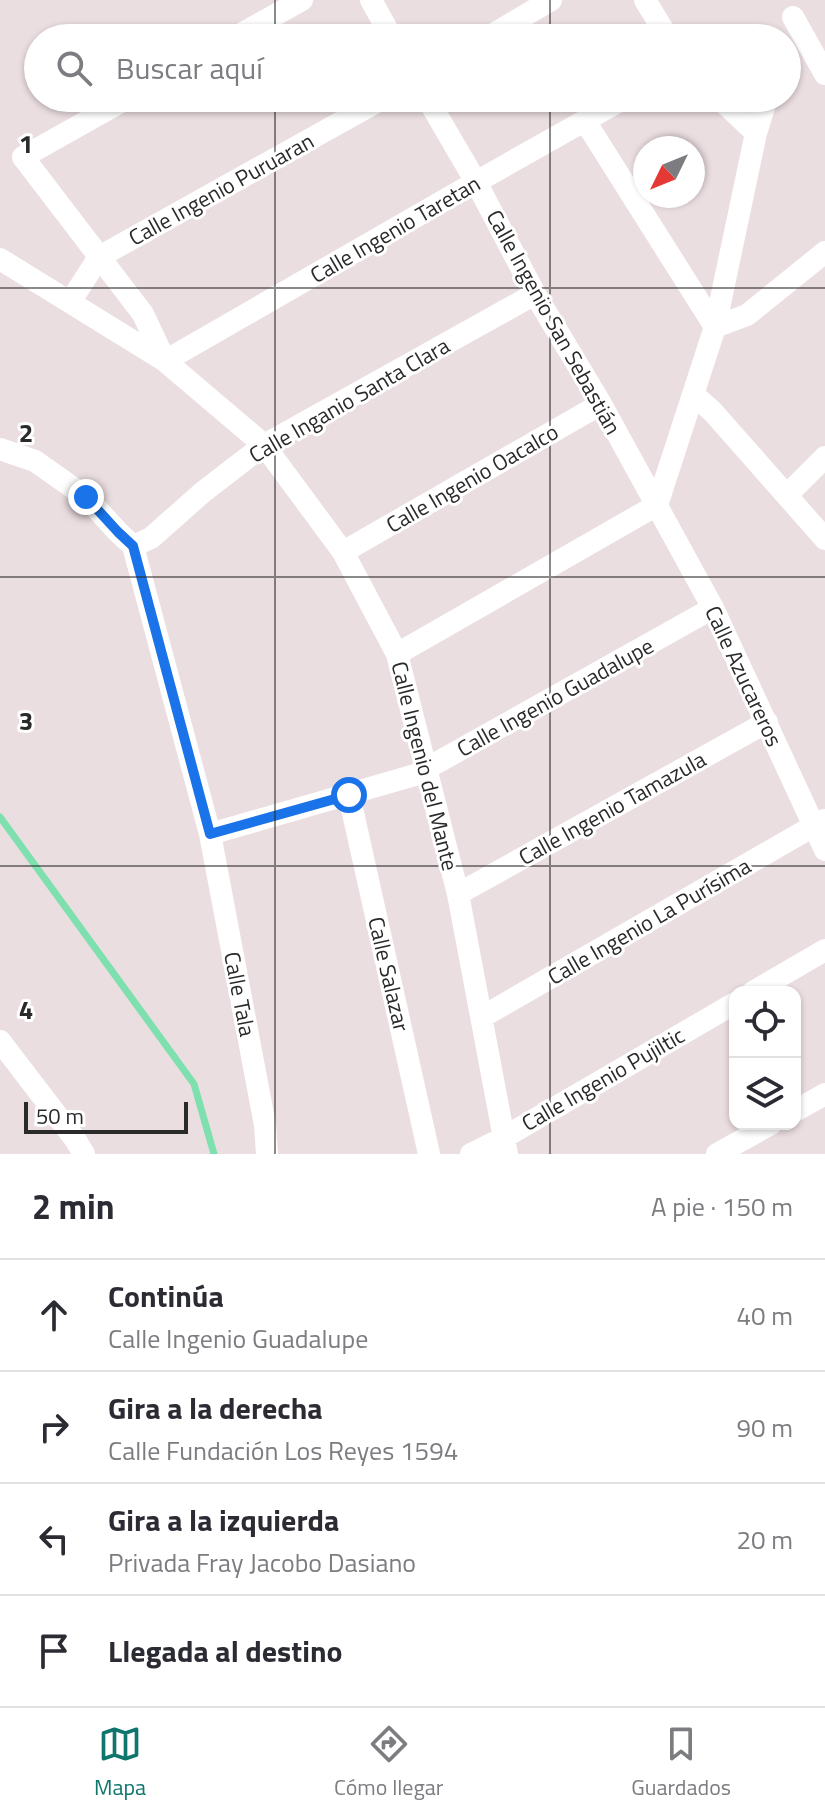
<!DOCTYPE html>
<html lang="es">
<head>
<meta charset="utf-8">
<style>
  body { margin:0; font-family:"Titillium Web",sans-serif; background:#f7f7f7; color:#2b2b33 }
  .controls { position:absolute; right:24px; bottom:24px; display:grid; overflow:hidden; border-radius:16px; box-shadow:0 2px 6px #0004 }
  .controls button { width:72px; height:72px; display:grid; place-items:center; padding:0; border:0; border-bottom:2px solid #e1e1e2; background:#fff; color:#2b2b33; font:40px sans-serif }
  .compass { position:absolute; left:633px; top:136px; width:72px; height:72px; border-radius:50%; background:#fff; box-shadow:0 2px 6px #0004; rotate:227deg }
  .scale { position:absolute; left:24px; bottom:20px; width:164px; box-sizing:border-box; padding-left:8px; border:4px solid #2a2a2a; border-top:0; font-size:22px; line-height:28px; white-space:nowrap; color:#2a2a2a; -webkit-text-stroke:6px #fff; paint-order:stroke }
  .stop { position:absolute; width:24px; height:24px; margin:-18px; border:6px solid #1a73e8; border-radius:50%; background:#fff }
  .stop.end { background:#1a73e8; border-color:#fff; box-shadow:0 2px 8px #0008 }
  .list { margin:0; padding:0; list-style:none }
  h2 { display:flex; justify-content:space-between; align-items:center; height:104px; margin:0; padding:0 32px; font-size:34px }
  h2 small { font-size:26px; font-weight:400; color:#7c7c81 }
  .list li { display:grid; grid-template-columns:52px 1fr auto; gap:24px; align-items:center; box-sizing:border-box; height:112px; padding:0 32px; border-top:2px solid #e1e1e2 }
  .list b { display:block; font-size:30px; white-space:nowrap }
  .list p { margin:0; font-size:26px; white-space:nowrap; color:#7c7c81 }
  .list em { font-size:26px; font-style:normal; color:#7c7c81 }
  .icon { flex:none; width:44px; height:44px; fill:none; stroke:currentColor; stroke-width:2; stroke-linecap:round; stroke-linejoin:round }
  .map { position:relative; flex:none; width:825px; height:1154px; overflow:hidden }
  .search { position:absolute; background:#fff; box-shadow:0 2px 6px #0004; left:24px; right:24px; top:24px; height:88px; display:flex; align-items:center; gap:20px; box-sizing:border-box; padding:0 28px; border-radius:44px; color:#7c7c81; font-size:30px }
  .sheet { height:552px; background:#fff }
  nav { display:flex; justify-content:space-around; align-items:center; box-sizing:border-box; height:112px; border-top:2px solid #e1e1e2; background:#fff; font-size:22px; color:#7c7c81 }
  nav a { display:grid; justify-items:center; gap:4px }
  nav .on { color:#0f766e }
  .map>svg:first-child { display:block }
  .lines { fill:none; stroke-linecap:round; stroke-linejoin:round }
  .stream { stroke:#7de0ae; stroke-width:7 }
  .minor { stroke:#fff; stroke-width:22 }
  .route { stroke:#1a73e8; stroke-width:10 }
  .grid { fill:none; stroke:#2a2a2a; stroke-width:2; stroke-opacity:0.55 }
  .labels { text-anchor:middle; stroke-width:6; stroke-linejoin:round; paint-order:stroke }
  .street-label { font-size:22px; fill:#2a2a2a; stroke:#fff }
  .grid-label { font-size:26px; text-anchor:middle; font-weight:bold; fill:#2a2a2a; stroke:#fff; stroke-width:6; stroke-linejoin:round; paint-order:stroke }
</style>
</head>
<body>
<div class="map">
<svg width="825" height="1154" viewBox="0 0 825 1154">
  <rect width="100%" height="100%" fill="#ebdee1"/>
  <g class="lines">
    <path class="stream" d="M0,817L194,1084L214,1154"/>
    <path class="minor" d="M371,0L392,38
      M645,0L668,38
      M793,17L825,74
      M234,38L302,0
      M487,38L551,0
      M128,98L23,157L143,314L165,361L264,445L343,552L397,654L458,894L507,1154
      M427,98L476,182L535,294L601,404L713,608L825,850
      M719,98L756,133
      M585,121L715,327L747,315L825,252
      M0,259L165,361L476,182L625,98
      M70,302L99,257L384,98
      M693,394L713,412L825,539
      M0,449L35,461L86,497L118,532L133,546
      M787,495L825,457
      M657,505L715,327L756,133L767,98
      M133,546L210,834L265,1125L267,1154
      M133,546L151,538L203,492L264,445L535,294
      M343,552L601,404
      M397,654L657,505
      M349,795L429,1154
      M210,834L415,775L713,608
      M458,894L767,722
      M753,992L825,950
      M482,1017L824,820
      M0,1041L75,1139L84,1154
      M795,1111L825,1094
      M471,1154L503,1138L735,1003
      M717,1154L771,1124"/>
  </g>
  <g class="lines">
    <path class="route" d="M86,497L118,532L133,546L210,834L349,795"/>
  </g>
  <path class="grid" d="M275,0V38M550,0V38M275,98V1154M550,98V1154M0,288H825M0,577H825M0,866H825"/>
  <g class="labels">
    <g class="street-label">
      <text transform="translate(221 189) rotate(-29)" y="8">Calle Ingenio Puruaran</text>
      <text transform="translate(395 229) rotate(-30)" y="8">Calle Ingenio Taretan</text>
      <text transform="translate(554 322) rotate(61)" y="8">Calle Ingenio San Sebastián</text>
      <text transform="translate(349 400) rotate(-30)" y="8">Calle Inganio Santa Clara</text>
      <text transform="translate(472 478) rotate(-30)" y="8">Calle Ingenio Oacalco</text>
      <text transform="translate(744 676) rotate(65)" y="8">Calle Azucareros</text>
      <text transform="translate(555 697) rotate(-29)" y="8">Calle Ingenio Guadalupe</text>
      <text transform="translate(425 766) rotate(76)" y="8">Calle Ingenio del Mante</text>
      <text transform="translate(612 808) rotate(-29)" y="8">Calle Ingenio Tamazula</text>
      <text transform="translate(649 921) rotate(-30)" y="8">Calle Ingenio La Purísima</text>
      <text transform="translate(389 974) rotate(77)" y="8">Calle Salazar</text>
      <text transform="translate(240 994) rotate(79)" y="8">Calle Tala</text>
      <text transform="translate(603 1079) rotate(-30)" y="8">Calle Ingenio Pujiltic</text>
    </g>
  </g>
  <g class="grid-label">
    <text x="26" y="153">1</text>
    <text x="26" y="442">2</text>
    <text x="26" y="730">3</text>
    <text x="26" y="1019">4</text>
  </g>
</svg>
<div class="controls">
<button><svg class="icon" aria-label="locate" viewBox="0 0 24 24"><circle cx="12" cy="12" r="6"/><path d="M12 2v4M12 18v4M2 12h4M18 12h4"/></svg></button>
<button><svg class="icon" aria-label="layers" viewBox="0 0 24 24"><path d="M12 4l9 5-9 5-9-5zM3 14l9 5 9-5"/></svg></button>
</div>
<svg class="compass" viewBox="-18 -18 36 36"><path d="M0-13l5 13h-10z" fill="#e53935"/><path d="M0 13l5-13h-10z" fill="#7c7c81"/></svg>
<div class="scale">50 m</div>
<div class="stop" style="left:349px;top:795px"></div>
<div class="stop end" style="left:86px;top:497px"></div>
<div class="search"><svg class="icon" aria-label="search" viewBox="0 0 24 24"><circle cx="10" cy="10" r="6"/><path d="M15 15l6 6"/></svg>Buscar aquí</div>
</div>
<section class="sheet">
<h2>2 min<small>A pie · 150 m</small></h2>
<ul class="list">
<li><svg class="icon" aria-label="ahead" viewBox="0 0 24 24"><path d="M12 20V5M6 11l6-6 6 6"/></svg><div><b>Continúa</b><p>Calle Ingenio Guadalupe</p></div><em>40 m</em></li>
<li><svg class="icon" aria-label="right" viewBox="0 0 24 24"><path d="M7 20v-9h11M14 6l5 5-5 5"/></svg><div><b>Gira a la derecha</b><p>Calle Fundación Los Reyes 1594</p></div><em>90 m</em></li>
<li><svg class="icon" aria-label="left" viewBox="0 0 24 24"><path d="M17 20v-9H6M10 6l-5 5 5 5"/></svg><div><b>Gira a la izquierda</b><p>Privada Fray Jacobo Dasiano</p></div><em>20 m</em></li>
<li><svg class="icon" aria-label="arrive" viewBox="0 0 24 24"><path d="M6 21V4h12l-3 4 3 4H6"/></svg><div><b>Llegada al destino</b></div></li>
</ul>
</section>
<nav>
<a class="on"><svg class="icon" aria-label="map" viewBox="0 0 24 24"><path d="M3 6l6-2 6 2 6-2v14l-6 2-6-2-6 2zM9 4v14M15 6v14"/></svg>Mapa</a>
<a><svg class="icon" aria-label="directions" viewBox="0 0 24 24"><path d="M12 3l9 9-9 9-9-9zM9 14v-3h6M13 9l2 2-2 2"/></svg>Cómo llegar</a>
<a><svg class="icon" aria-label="saved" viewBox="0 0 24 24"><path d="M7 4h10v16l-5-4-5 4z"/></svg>Guardados</a>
</nav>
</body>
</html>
